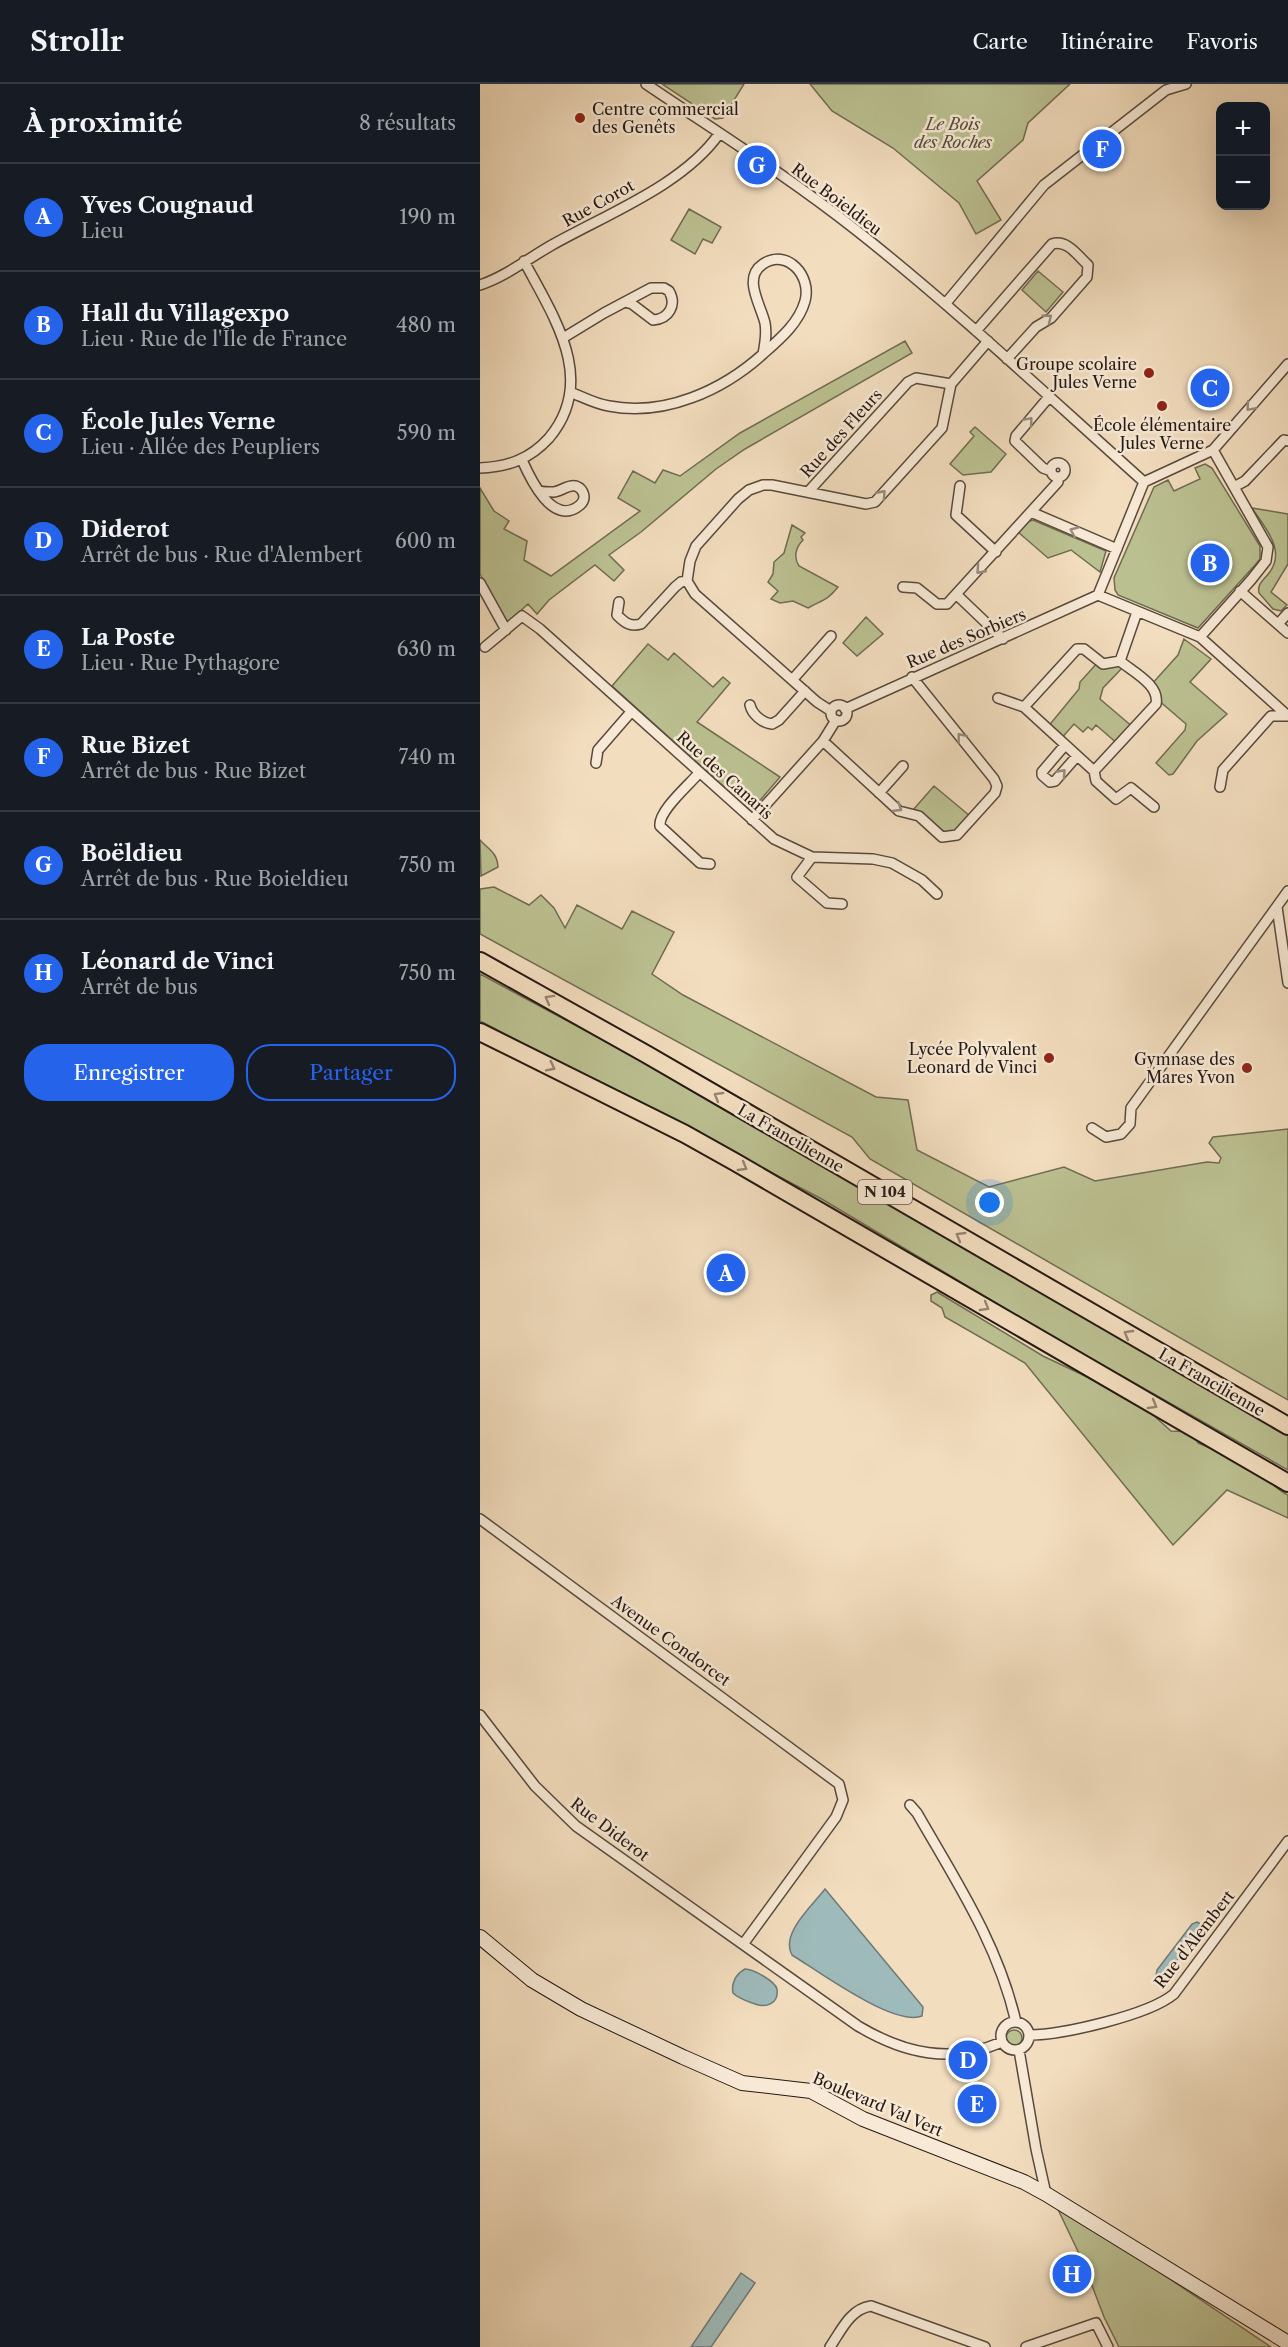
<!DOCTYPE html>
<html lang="fr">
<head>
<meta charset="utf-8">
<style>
  body { margin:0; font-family:"Libre Caslon Text",serif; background:#20242c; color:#f1f3f6 }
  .controls { position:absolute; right:18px; top:18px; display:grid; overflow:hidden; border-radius:12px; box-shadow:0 6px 24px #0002 }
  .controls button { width:54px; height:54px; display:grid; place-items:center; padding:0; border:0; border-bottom:2px solid #363941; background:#171b24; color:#f1f3f6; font:30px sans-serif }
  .you { position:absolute; left:510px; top:1119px; width:21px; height:21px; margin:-15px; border:4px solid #fff; border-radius:50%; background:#1a73e8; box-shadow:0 0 0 9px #1a73e833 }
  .badge { display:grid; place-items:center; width:39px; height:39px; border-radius:50%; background:#2563eb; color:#fff; font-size:20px; font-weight:700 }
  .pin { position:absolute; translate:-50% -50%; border:3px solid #fff; box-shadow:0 2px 6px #0006 }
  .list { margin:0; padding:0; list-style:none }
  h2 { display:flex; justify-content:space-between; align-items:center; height:78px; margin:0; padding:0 24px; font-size:26px }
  h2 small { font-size:20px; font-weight:400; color:#9ea1a6 }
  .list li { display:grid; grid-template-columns:39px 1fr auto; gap:18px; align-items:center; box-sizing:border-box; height:108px; padding:0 24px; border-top:2px solid #363941 }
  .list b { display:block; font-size:22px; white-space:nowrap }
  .list p { margin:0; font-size:20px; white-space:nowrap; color:#9ea1a6 }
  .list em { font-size:20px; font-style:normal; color:#9ea1a6 }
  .actions { display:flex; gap:12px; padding:18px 24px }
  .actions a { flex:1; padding:14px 0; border:2px solid #2563eb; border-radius:24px; text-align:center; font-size:21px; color:#2563eb }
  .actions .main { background:#2563eb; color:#fff }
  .map { position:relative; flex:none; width:808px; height:2263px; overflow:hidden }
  header { display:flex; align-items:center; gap:36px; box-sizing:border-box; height:84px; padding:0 30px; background:#171b24; border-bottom:2px solid #363941 }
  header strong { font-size:28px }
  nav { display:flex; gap:33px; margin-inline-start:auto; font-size:21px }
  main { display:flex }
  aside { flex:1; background:#171b24 }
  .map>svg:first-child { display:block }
  .green { fill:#bbc091; stroke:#706c52; stroke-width:1.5 }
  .water { fill:#9ebaba; stroke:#6e7a78; stroke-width:1.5 }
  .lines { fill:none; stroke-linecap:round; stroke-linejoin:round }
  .street-casing { stroke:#584a3e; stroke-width:12 }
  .secondary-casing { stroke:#251914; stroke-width:16 }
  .highway-casing { stroke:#251914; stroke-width:20 }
  .street { stroke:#f7e9d5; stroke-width:9 }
  .secondary { stroke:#f7e9d5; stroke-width:14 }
  .highway { stroke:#f2ddbe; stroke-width:16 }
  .oneway { stroke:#988b7e }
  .oneway2 { stroke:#968572 }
  .poi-dot { fill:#8f2418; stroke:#f7e9d5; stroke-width:2 }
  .labels { text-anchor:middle; stroke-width:5; stroke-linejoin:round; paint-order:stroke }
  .shield { fill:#f7e9d5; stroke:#64574e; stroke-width:1.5 }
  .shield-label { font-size:15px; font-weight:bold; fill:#251914 }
  .poi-label { font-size:16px; fill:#251914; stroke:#f7e9d5; text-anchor:end }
  .park-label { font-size:16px; font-style:italic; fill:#524b3a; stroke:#f7e9d5 }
  .street-label { font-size:16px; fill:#251914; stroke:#f7e9d5 }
</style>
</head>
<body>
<header>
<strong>Strollr</strong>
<nav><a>Carte</a><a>Itinéraire</a><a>Favoris</a></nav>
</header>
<main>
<aside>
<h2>À proximité<small>8 résultats</small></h2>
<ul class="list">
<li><span class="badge">A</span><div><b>Yves Cougnaud</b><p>Lieu</p></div><em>190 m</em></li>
<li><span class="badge">B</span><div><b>Hall du Villagexpo</b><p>Lieu · Rue de l'Île de France</p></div><em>480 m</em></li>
<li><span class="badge">C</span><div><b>École Jules Verne</b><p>Lieu · Allée des Peupliers</p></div><em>590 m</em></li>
<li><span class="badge">D</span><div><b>Diderot</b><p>Arrêt de bus · Rue d'Alembert</p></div><em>600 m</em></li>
<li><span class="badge">E</span><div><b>La Poste</b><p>Lieu · Rue Pythagore</p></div><em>630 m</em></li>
<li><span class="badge">F</span><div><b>Rue Bizet</b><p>Arrêt de bus · Rue Bizet</p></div><em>740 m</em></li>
<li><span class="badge">G</span><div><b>Boëldieu</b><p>Arrêt de bus · Rue Boieldieu</p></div><em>750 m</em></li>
<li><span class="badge">H</span><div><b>Léonard de Vinci</b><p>Arrêt de bus</p></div><em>750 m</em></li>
</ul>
<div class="actions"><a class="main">Enregistrer</a><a>Partager</a></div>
</aside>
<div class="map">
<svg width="808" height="2263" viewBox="0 0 808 2263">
  <rect width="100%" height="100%" fill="#f2ddbe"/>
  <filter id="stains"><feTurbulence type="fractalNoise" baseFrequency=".00333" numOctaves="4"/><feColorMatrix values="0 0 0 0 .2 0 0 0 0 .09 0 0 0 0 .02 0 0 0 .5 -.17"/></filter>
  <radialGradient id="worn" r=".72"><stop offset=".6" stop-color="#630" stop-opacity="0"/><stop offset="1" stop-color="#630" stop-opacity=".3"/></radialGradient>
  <path class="green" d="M182,0H264L243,34L235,35Z
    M330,0H590L548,39L543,56L497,97L521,136L496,150L479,119L413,64L352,27Z
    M209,125L241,143L232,159L223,155L215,170L191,156Z
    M558,187L583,208L566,228L542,206Z
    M425,257L432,269L265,365L236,385L161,448L129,471L144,486L134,497L115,481L69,516L57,530L48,520L27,539L0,490V404L14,427L29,437L24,445L47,457L44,476L71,492L160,427L138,414L153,387L175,399L183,386L200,392L260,349Z
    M495,343L526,370L511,388L483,391L470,380L494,352L490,348Z
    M725,380L732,384L780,462V475L776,480L718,544L638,511L635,506L634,494L674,403L688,396L694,407L720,395L715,384Z
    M772,424L808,430V480L791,508L807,521L801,527L793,525L779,509C777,499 784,496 789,489C807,466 784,443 772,424Z
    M553,436L626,467L620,488L591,466L568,474L538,448L547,438Z
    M312,441L325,449L321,453L323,456C316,463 313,473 319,482L358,503C347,517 342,516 328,524L313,517L300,519L291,515L298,507L288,498L293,490L294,478L304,469Z
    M386,533L403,550L377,572L363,559Z
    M704,555L731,575L710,598L747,630L717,657L693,690L689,691L676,679L705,646L706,640L677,615L670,602L698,571Z
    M168,560L188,576L194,569L233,603L243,593L250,599L217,638L300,693L271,727L132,602Z
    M619,577L645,581L623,604L620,615L654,644L639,661L616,641L612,646L608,643L603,648L594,640L580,656L567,644L599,605L600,598Z
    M454,702L490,732L476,748L464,749L441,729L433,726Z
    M0,756C9,766 17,768 18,783L1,792Z
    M14,803L49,821L61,811L74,824L85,844L97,821L142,845L152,827L194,848L172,890L203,911L396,1013L428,1016L437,1066L509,1103L584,1083L615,1097L727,1078L739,1079L741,1074L729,1059L733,1053L808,1045V1316L390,1075L372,1053L0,850V805Z
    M0,890L160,976L808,1349V1386L573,1253L340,1114L0,937Z
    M457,1208L563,1272L641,1309L662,1321L691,1347L713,1348L718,1359C739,1367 759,1376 778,1388C788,1394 797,1407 808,1411V1434L747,1406L693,1461L545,1279L465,1233L462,1224L451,1217V1211Z
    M526 1954a8 8 0 1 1 16 0a8 8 0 1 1-16 0Z
    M574,2117L791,2263H639L624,2233L603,2178Z"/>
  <path class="water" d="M345,1805L443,1923L442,1932C414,1943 338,1887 312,1871C300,1850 332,1822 345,1805Z
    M717,1838L721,1840V1845L682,1896L676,1892L677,1886L712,1840Z
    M265,1885C273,1885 295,1897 297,1905C299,1920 286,1924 275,1920C267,1917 259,1915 253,1909C251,1899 256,1890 265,1885Z
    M261,2189L275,2199L231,2263H211Z"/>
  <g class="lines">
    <g class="street-casing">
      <path id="street" d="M166,0C237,48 309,93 376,146C476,225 569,313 664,398
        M0,201C25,193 49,174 72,161C127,130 203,101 239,50
        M466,219L564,101L686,6L706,0
        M496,247L572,160C587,155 598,172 608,181L607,193L571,234L556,243L527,275
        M83,254L124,229L171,204H184L189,207C197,221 189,235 173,236L152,220L145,218
        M471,300L508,257
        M90,308C103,313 115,320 129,322C185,333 243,306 283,270C300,255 319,239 325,217C332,192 307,164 283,180C262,194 281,221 285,239C287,250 285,260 283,270
        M569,313L536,352L535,357L563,384L571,387
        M733,366L788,463L786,477L771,496L720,553L618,511L664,398Z
        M733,366L808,280
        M42,376C50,394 73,444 100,421C107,415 104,405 96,402C88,400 82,407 74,408C69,408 64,408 60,407
        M571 386a7 7 0 1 1 14 0a7 7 0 1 1-14 0Z
        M0,384C28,383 50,375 69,354C118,296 73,232 44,177
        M480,402L476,431L516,468
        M754,403L765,397L804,356L808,357
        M328,408L428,298L436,294L471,300
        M551,428L637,465
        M0,499L26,546
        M423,503L437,504L457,520H467L578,398V393
        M760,507L808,549
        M477,511L523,555
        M139,518L137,531C145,539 150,543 161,540L195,503L201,498L207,497
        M798,540L808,529
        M720,553L808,632
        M5,563L42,532L60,545L294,755L332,773L393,775L412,779L442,796L457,810
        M597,565H604L623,580L640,577C653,588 680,601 676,620L614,687L544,623Z
        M640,577L657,528
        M313,595L351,552
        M518,614L544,623
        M270,621C272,630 282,639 292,640L299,636L325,607
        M351 629a8 8 0 1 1 16 0a8 8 0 1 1-16 0Z
        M365,625L618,511
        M351,627L337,618L215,510L207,497L210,477L216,462L258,415L269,406L283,401H292L386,420L395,418L462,344L471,300
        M343,657L419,727L439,732L462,753L477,751L515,709L517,702L514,695L432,593
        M585,661L562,688V691L570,698L575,697L597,672
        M116,679L118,666L151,628
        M614,687L616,697L636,715L651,704L674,723
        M219,689C209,701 178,727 180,742L220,779L230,780
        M740,703L743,686L791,632H808
        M399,709L423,682
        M272,736L343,657L356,636
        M332,773L317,793L347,819L362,820
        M797,823L808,899
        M612,1044L626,1053L641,1050L650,1040L651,1024L808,807
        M0,1435L359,1700L363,1716L356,1733L264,1859
        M0,1631L55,1702L96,1742L378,1942C425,1970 471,1980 522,1958
        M430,1721L437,1729C476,1797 518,1860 536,1938
        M521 1952a14 14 0 1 1 28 0a14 14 0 1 1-28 0Z
        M549,1951C582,1951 669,1931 694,1910L808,1757
        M539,1966L556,2065L566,2110
        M350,2263C361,2247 370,2225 391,2222L505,2263
        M546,2263L616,2239L628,2263"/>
    </g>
    <g class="secondary-casing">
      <path id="secondary" d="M0,1853L52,1896L101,1925L203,1973L262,1999L331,2007L383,2035L544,2098L566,2110L808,2259"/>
    </g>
    <g class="highway-casing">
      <path id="highway" d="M0,877L166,970L808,1342
        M0,948L205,1050L255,1078L808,1399"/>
    </g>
    <use href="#street" class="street"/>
    <use href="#secondary" class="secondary"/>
    <use href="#highway" class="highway"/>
  </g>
  <defs><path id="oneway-chevron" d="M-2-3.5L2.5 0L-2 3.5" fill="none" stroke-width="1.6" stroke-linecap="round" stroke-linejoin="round" transform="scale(1.5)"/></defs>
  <g class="oneway">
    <use href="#oneway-chevron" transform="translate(568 234) rotate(-38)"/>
    <use href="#oneway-chevron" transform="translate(770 323) rotate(131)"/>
    <use href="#oneway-chevron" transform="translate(549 337) rotate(-50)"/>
    <use href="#oneway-chevron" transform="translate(402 410) rotate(-48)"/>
    <use href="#oneway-chevron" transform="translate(594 447) rotate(-157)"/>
    <use href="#oneway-chevron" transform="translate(500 486) rotate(132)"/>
    <use href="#oneway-chevron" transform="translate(481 653) rotate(-128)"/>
    <use href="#oneway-chevron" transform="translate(582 689) rotate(-48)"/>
    <use href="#oneway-chevron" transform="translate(418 724) rotate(32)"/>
  </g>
  <g class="oneway2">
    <use href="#oneway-chevron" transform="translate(69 915) rotate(-151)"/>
    <use href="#oneway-chevron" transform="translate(71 983) rotate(27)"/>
    <use href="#oneway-chevron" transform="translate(238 1012) rotate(-150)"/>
    <use href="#oneway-chevron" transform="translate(263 1083) rotate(30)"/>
    <use href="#oneway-chevron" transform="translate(480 1152) rotate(-150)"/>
    <use href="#oneway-chevron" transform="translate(505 1223) rotate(30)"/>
    <use href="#oneway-chevron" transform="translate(648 1250) rotate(-150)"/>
    <use href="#oneway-chevron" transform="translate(673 1321) rotate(30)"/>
  </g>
  <g class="poi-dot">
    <circle cx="100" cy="34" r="6"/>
    <circle cx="669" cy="289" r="6"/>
    <circle cx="682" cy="322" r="6"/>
    <circle cx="569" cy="974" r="6"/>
    <circle cx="767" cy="984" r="6"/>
  </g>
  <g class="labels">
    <rect class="shield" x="378" y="1096" width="54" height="24" rx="4.5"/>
    <g class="shield-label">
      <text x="405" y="1113">N 104</text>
    </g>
    <g class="poi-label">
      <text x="112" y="31" text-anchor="start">Centre commercial<tspan x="112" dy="18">des Genêts</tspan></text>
      <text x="657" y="286">Groupe scolaire<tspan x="657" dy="18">Jules Verne</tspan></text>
      <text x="682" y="347" text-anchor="middle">École élémentaire<tspan x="682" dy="18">Jules Verne</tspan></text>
      <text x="557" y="971">Lycée Polyvalent<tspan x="557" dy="18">Leonard de Vinci</tspan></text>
      <text x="755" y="981">Gymnase des<tspan x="755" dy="18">Mares Yvon</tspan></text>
    </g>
    <g class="park-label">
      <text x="473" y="46">Le Bois<tspan x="473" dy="18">des Roches</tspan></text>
    </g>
    <g class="street-label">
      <text transform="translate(357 115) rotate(37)" y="6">Rue Boieldieu</text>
      <text transform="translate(118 119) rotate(-29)" y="6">Rue Corot</text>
      <text transform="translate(361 349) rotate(-48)" y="6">Rue des Fleurs</text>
      <text transform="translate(486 554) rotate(-23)" y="6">Rue des Sorbiers</text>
      <text transform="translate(245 691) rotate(42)" y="6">Rue des Canaris</text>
      <text transform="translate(311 1054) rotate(30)" y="6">La Francilienne</text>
      <text transform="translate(732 1298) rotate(30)" y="6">La Francilienne</text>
      <text transform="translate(191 1556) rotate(36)" y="6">Avenue Condorcet</text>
      <text transform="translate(130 1745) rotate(37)" y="6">Rue Diderot</text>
      <text transform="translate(714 1855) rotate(-52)" y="6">Rue d'Alembert</text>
      <text transform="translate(398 2020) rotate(23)" y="6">Boulevard Val Vert</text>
    </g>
  </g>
  <rect width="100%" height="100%" filter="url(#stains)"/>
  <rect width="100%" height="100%" fill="url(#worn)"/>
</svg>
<div class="controls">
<button>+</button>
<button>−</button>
</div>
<div class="you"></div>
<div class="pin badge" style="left:246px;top:1189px">A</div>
<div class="pin badge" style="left:730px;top:479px">B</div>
<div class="pin badge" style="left:730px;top:304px">C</div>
<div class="pin badge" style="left:488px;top:1976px">D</div>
<div class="pin badge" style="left:497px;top:2020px">E</div>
<div class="pin badge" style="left:622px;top:65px">F</div>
<div class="pin badge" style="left:277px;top:81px">G</div>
<div class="pin badge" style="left:592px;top:2190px">H</div>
</div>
</main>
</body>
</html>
